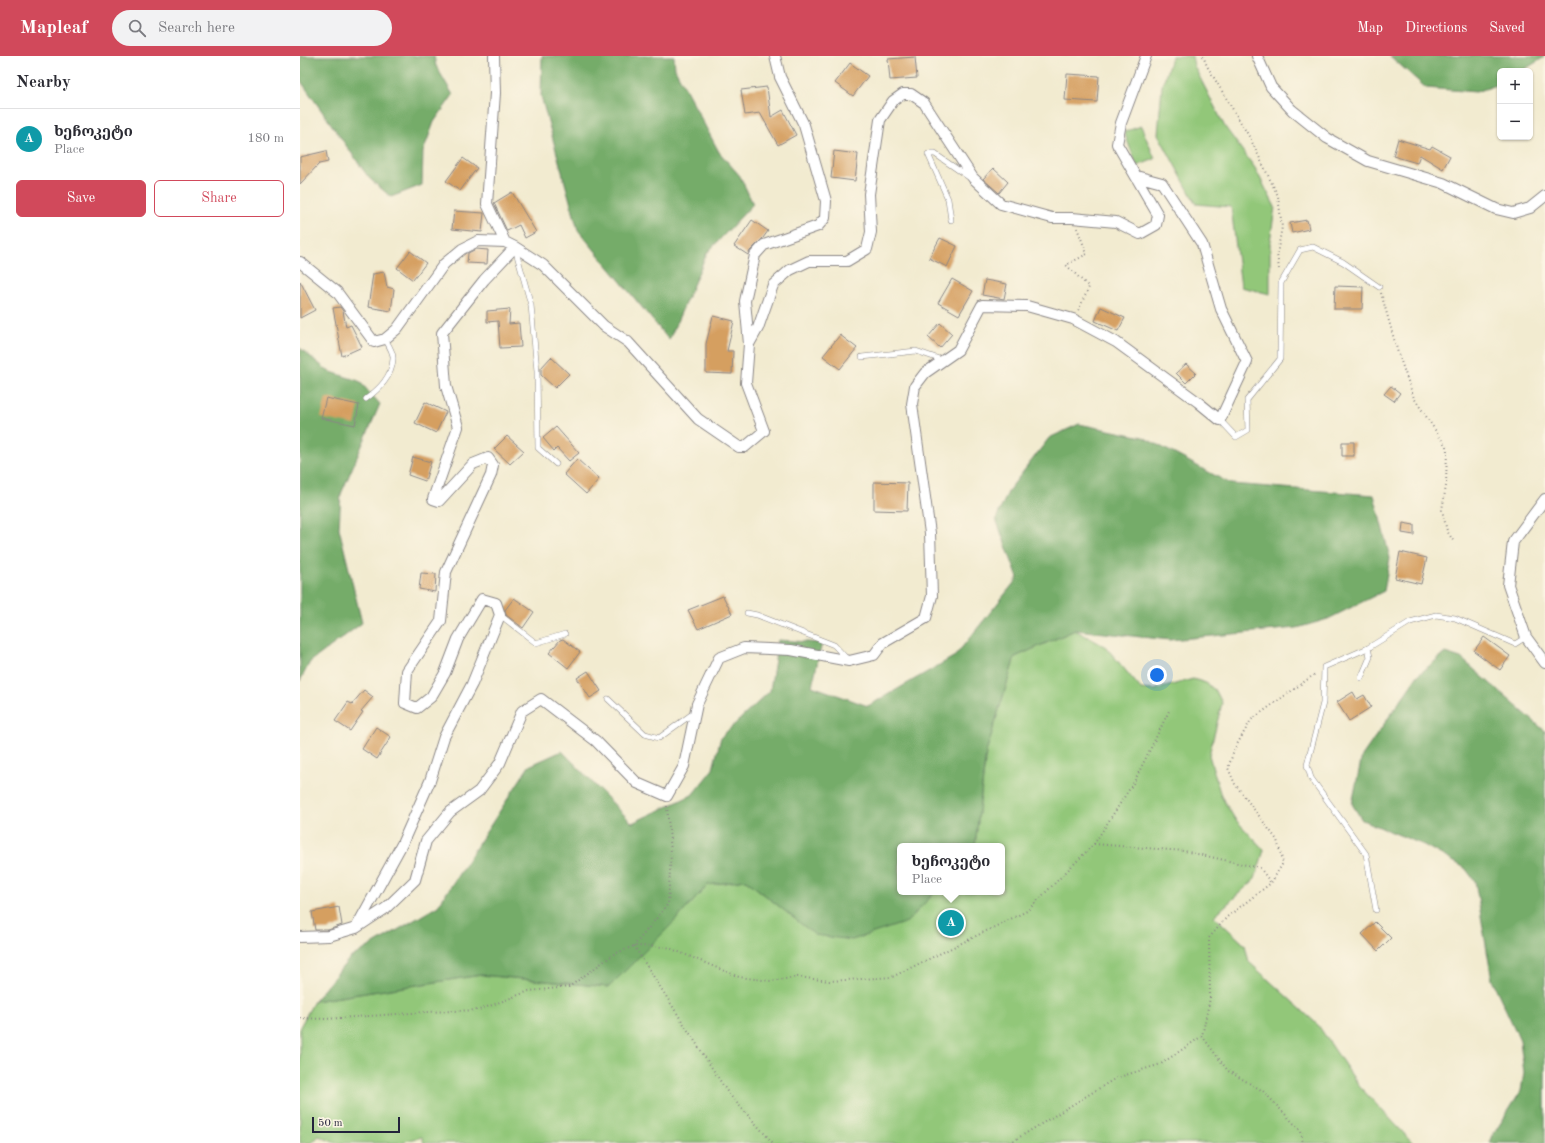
<!DOCTYPE html>
<html lang="en">
<head>
<meta charset="utf-8">
<style>
  body { margin:0; font-family:"Old Standard TT","Noto Serif Georgian",serif; background:#f2f2f3; color:#2b2b33 }
  .controls { position:absolute; right:12px; top:12px; display:grid; overflow:hidden; border-radius:6px; box-shadow:0 1px 3px #0004 }
  .controls button { width:36px; height:36px; display:grid; place-items:center; padding:0; border:0; border-bottom:1px solid #e1e1e2; background:#fff; color:#2b2b33; font:20px sans-serif }
  .scale { position:absolute; left:12px; bottom:10px; width:88px; box-sizing:border-box; padding-left:4px; border:2px solid #22223b; border-top:0; font-size:11px; line-height:14px; white-space:nowrap; color:#22223b; -webkit-text-stroke:3px #fcf5e5; paint-order:stroke }
  .you { position:absolute; left:857px; top:619px; width:14px; height:14px; margin:-10px; border:3px solid #fff; border-radius:50%; background:#1a73e8; box-shadow:0 0 0 6px #1a73e833 }
  .badge { display:grid; place-items:center; width:26px; height:26px; border-radius:50%; background:#d1495b; color:#fff; font-size:13px; font-weight:700 }
  .pin { position:absolute; translate:-50% -50%; border:2px solid #fff; box-shadow:0 1px 4px #0006 }
  .popup { position:absolute; left:597px; top:787px; width:108px; height:52px; box-sizing:border-box; display:grid; place-content:center; border-radius:6px; background:#fff; filter:drop-shadow(0 1px 3px #0005); font-size:13px; white-space:nowrap; color:#7c7c81 }
  .popup b { font-size:15px; color:#2b2b33 }
  .popup::after { content:''; position:absolute; left:50%; top:100%; margin-left:-8px; border:8px solid transparent; border-top-color:#fff }
  .list { margin:0; padding:0; list-style:none }
  h2 { display:flex; justify-content:space-between; align-items:center; height:52px; margin:0; padding:0 16px; font-size:17px }
  h2 small { font-size:13px; font-weight:400; color:#7c7c81 }
  .list li { display:grid; grid-template-columns:26px 1fr auto; gap:12px; align-items:center; box-sizing:border-box; height:60px; padding:0 16px; border-top:1px solid #e1e1e2 }
  .list b { display:block; font-size:15px; white-space:nowrap }
  .list p { margin:0; font-size:13px; white-space:nowrap; color:#7c7c81 }
  .list em { font-size:13px; font-style:normal; color:#7c7c81 }
  .actions { display:flex; gap:8px; padding:12px 16px }
  .actions a { flex:1; padding:9px 0; border:1px solid #d1495b; border-radius:6px; text-align:center; font-size:14px; color:#d1495b }
  .actions .main { background:#d1495b; color:#fff }
  .icon { flex:none; width:22px; height:22px; fill:none; stroke:currentColor; stroke-width:2; stroke-linecap:round; stroke-linejoin:round }
  .map { position:relative; flex:none; width:1245px; height:1087px; overflow:hidden }
  header { display:flex; align-items:center; gap:24px; box-sizing:border-box; height:56px; padding:0 20px; background:#d1495b; color:#fff }
  header strong { font-size:19px }
  nav { display:flex; gap:22px; margin-inline-start:auto; font-size:14px }
  .search { width:280px; height:36px; background:#f2f2f3; display:flex; align-items:center; gap:10px; box-sizing:border-box; padding:0 14px; border-radius:22px; color:#7c7c81; font-size:15px }
  main { display:flex }
  aside { flex:1; background:#fff }
  .map>svg:first-child { display:block }
  .green { fill:#92c779; stroke:#5a745a }
  .forest { fill:#75ac69; stroke:#4c6752 }
  .building { fill:#d59f60 }
  .lines { fill:none; stroke-linecap:round; stroke-linejoin:round }
  .lane-casing { stroke:#8a8686; stroke-width:6 }
  .street-casing { stroke:#8a8686; stroke-width:12 }
  .path { stroke:#8a8686; stroke-width:2; stroke-dasharray:1 3; stroke-linecap:butt }
  .lane { stroke:#fff; stroke-width:5 }
  .street { stroke:#fff; stroke-width:10 }
</style>
</head>
<body>
<header>
<strong>Mapleaf</strong>
<div class="search"><svg class="icon" aria-label="search" viewBox="0 0 24 24"><circle cx="10" cy="10" r="6"/><path d="M15 15l6 6"/></svg>Search here</div>
<nav><a>Map</a><a>Directions</a><a>Saved</a></nav>
</header>
<main>
<aside>
<h2>Nearby<small></small></h2>
<ul class="list">
<li><span class="badge" style="background:#0f9aa8">A</span><div><b>ხეჩოკეტი</b><p>Place</p></div><em>180 m</em></li>
</ul>
<div class="actions"><a class="main">Save</a><a>Share</a></div>
</aside>
<div class="map">
<svg width="1245" height="1087" viewBox="0 0 1245 1087">
  <rect width="100%" height="100%" fill="#fcf5e5"/>
  <filter id="ink" filterUnits="userSpaceOnUse"><feTurbulence type="fractalNoise" baseFrequency=".025" numOctaves="2"/><feDisplacementMap in="SourceGraphic" scale="8" xChannelSelector="R" yChannelSelector="G"/><feConvolveMatrix kernelMatrix="1 2 1 2 8 2 1 2 1" color-interpolation-filters="sRGB"/></filter>
  <filter id="wash" filterUnits="userSpaceOnUse"><feTurbulence type="fractalNoise" baseFrequency=".012" numOctaves="4" result="noise"/><feDisplacementMap in="SourceGraphic" scale="16" xChannelSelector="R" yChannelSelector="G"/><feGaussianBlur stdDeviation="0.9" result="paint"/><feColorMatrix in="noise" values="0 0 0 0 0 0 0 0 0 0 0 0 0 0 0 0 0 1.4 0 .05"/><feComposite in="paint" operator="in"/></filter>
  <g filter="url(#wash)">
    <rect width="100%" height="100%" fill="#f2ebd0"/>
    <path class="green" d="M872,0H892L894,10L925,71L955,112L975,151L970,186V238L941,231L931,151L896,148L858,78L862,30Z
      M841,70L855,103L837,110L824,76Z
      M775,574L806,591L841,633L854,634L893,623L906,627L916,635L922,647L909,699L921,740L935,763L964,794L955,823L914,860L945,889L949,906L1018,969L1059,1030L1113,1087H124L122,1081L97,1087H35L19,1080L12,1087H0V971L14,945L181,919L309,931L372,868L408,829L446,824L515,878L607,866L635,836H702V790H675L686,696L715,601Z"/>
    <path class="forest" d="M0,0H134L136,10L153,39L134,66L123,96L122,129L91,141L69,122L0,24Z
      M242,0H374L375,13L419,96L440,120L453,148L407,197L369,284L278,174L241,40Z
      M1090,0H1244L1243,2L1222,15H1200V28L1176,36L1126,32Z
      M0,292L28,315L59,325L80,348L41,438L39,472L62,567L10,606L0,625Z
      M779,368L843,381L931,428L1074,439L1090,502L1084,535L1028,563L997,572L870,584L775,574L715,601L686,696L675,790H600V836H635L607,866L552,884L515,879L446,824L408,829L372,868L309,931L181,919L14,945L50,902L138,850L229,710L262,695L332,767L392,739L413,713L421,681L470,635L478,584L522,587L512,630L568,650L655,600L718,522L696,463L709,434L749,382Z
      M1145,597L1161,602L1245,675V1087H1190L1193,1079L1221,1035L1224,1017L1220,984L1192,924L1175,825L1165,812L1124,789L1062,764L1052,748L1062,700L1118,619Z"/>
    <g id="blocks">
      <path class="building" d="M615,1L617,22L590,24L588,3Z
        M550,7L568,20L553,40L535,27Z
        M767,18L799,20L797,46L765,44Z
        M467,31L471,61L483,54L496,79L478,89L460,57L445,59L441,34Z
        M1098,83L1130,93L1132,90L1150,100L1143,113L1120,99L1117,107L1093,100Z
        M26,95L28,106L19,108L0,128V101Z
        M534,95L558,98L555,125L531,122Z
        M163,102L177,112L160,135L146,125Z
        M693,112L708,126L699,137L683,123Z
        M212,136L236,176L225,182L219,169L207,175L194,147Z
        M154,155L184,157L182,176L152,173Z
        M452,164L468,175L463,182L450,195L448,199L434,190Z
        M1007,164L1009,173L992,177L990,167Z
        M640,182L657,190L647,211L629,202Z
        M176,193L188,194L187,208L167,207L168,197Z
        M110,195L126,207L113,224L97,212Z
        M84,216L87,231L94,233L91,255L68,251L73,218Z
        M652,223L673,235L659,259L638,247Z
        M685,224L707,228L704,243L682,239Z
        M0,225L15,254L0,262Z
        M1035,230L1063,231L1062,253H1034Z
        M40,251L43,255L46,271L51,269L62,291L42,300L33,252Z
        M801,251L825,262L818,275L795,265Z
        M210,253L209,268L219,267L221,291L200,292L198,265L187,266V255Z
        M413,260L434,265L427,295H433L432,318L406,317V288Z
        M640,267L652,278L640,292L628,281Z
        M540,279L557,292L540,313L523,300Z
        M251,301L269,318L255,332L241,319V312Z
        M886,308L896,317L886,327L876,317Z
        M1091,330L1100,337L1094,345L1084,338Z
        M26,342L59,349L55,369L21,362Z
        M125,346L146,356L136,377L115,367Z
        M256,371L279,397L269,405L257,392L254,395L243,382Z
        M207,380L224,395L210,408L194,393Z
        M1042,386H1054V400H1042Z
        M113,401L131,406L125,425L108,419Z
        M277,403L299,423L286,438L264,418Z
        M574,426L608,427L607,455L574,454Z
        M1103,467L1114,469V479L1102,477Z
        M1100,496L1127,502L1121,528L1095,522Z
        M121,517L136,518L135,536L119,533Z
        M423,540L432,558L398,573L388,554Z
        M214,542L234,556L223,572L206,559L205,554Z
        M1184,581L1210,600L1200,614L1174,595Z
        M263,583L280,596L268,612L249,597L260,584Z
        M288,615L301,635L290,642L277,622Z
        M64,634L73,641L61,655L63,656L50,675L35,665L48,646L52,648Z
        M1053,636L1057,643L1064,639L1071,651L1049,665L1037,646Z
        M76,671L91,681L77,703L62,693Z
        M39,851L42,869L28,874H15L12,856Z
        M1075,866L1091,882L1078,895L1062,878Z"/>
    </g>
  </g>
  <g filter="url(#ink)">
    <use href="#blocks" fill-opacity="0" stroke="#8a8686" stroke-width="1"/>
    <g class="lines">
      <g class="lane-casing">
        <path id="lane" d="M651,164L648,143L628,98H635L670,122
          M215,192L231,249L237,315L238,392L256,408
          M562,301L616,295L642,304
          M66,343C79,333 92,321 93,303C94,297 88,288 85,283
          M920,364L936,381L948,374L947,344L980,303L981,227L1000,194L1013,191L1043,206L1079,231
          M447,557L457,559L534,589L547,603
          M200,559L236,587L265,578
          M1061,622L1070,601L1068,592
          M308,643L345,678L359,682L395,656
          M1076,854L1066,798L1011,722L1007,709L1023,647L1024,611L1068,592L1110,566L1136,559L1155,562L1215,588L1226,581"/>
      </g>
      <g class="street-casing">
        <path id="street" d="M194,0L195,37L187,148L205,186
          M957,0L971,31L992,54L1027,82L1068,105L1143,127L1196,153L1213,157L1230,152L1245,140
          M0,206L37,236L74,286L85,283L97,273L144,208L162,193L178,185L205,186L215,191L243,209L304,270L328,286L398,363L439,391H445L464,375L446,327L449,288L445,245L455,199L464,189L518,170L525,162L526,145L504,69L480,21L475,0
          M449,288L458,272L473,229L490,214L509,205H547L567,193L571,176L569,138L580,64L593,45L603,38H611L624,47L673,122L701,148L752,162H772L816,166L840,178L856,169L858,159L817,88L821,67L846,0
          M1245,443L1213,486L1208,529L1226,581L1245,607
          M57,870L102,788L130,725L144,681L172,628L200,559L196,547L182,543L158,583L145,617L131,641L117,652L105,647L107,615L141,565L146,516L191,419L193,409L188,402L173,408L139,445L133,443L158,371L146,330L142,277L184,224L215,191
          M0,881L29,880L56,872L86,852L115,824L126,785L150,756L179,735L200,707L222,655L241,643L296,685L337,727L367,740L384,710L397,648L419,602L444,592L491,594L549,605L574,599L583,587L626,562L632,540L630,477L612,348L615,330L625,317L658,294L682,249L727,250L773,263L816,286L898,346L920,364L947,306L921,253L902,188L862,127L836,120"/>
      </g>
      <path class="path" d="M903,0L907,10L950,82L978,140L982,171L977,198L979,213
        M777,172L787,198L766,209L789,231L778,255
        M1081,237L1098,297L1114,342L1147,392L1146,430L1142,454L1147,475L1154,486
        M367,750L371,796L368,848L334,890L428,1037L473,1087
        M794,788L884,795L960,812L971,827
        M0,962L25,963L126,956L179,954L229,935L269,931L314,898L334,890L367,891L439,921L471,925L498,921L529,925L592,921L727,855L794,788L834,726L869,655
        M902,980L928,1015L963,1035L1001,1075L1003,1087
        M710,1087L816,1022L861,1008L902,980L910,942L909,882L927,861L971,827L983,807L977,784L935,728L928,712L935,692L951,664L1015,618"/>
      <use href="#lane" class="lane"/>
      <use href="#street" class="street"/>
    </g>
  </g>
</svg>
<div class="controls">
<button>+</button>
<button>−</button>
</div>
<div class="scale">50 m</div>
<div class="you"></div>
<div class="pin badge" style="left:651px;top:867px;background:#0f9aa8">A</div>
<div class="popup"><b>ხეჩოკეტი</b>Place</div>
</div>
</main>
</body>
</html>
